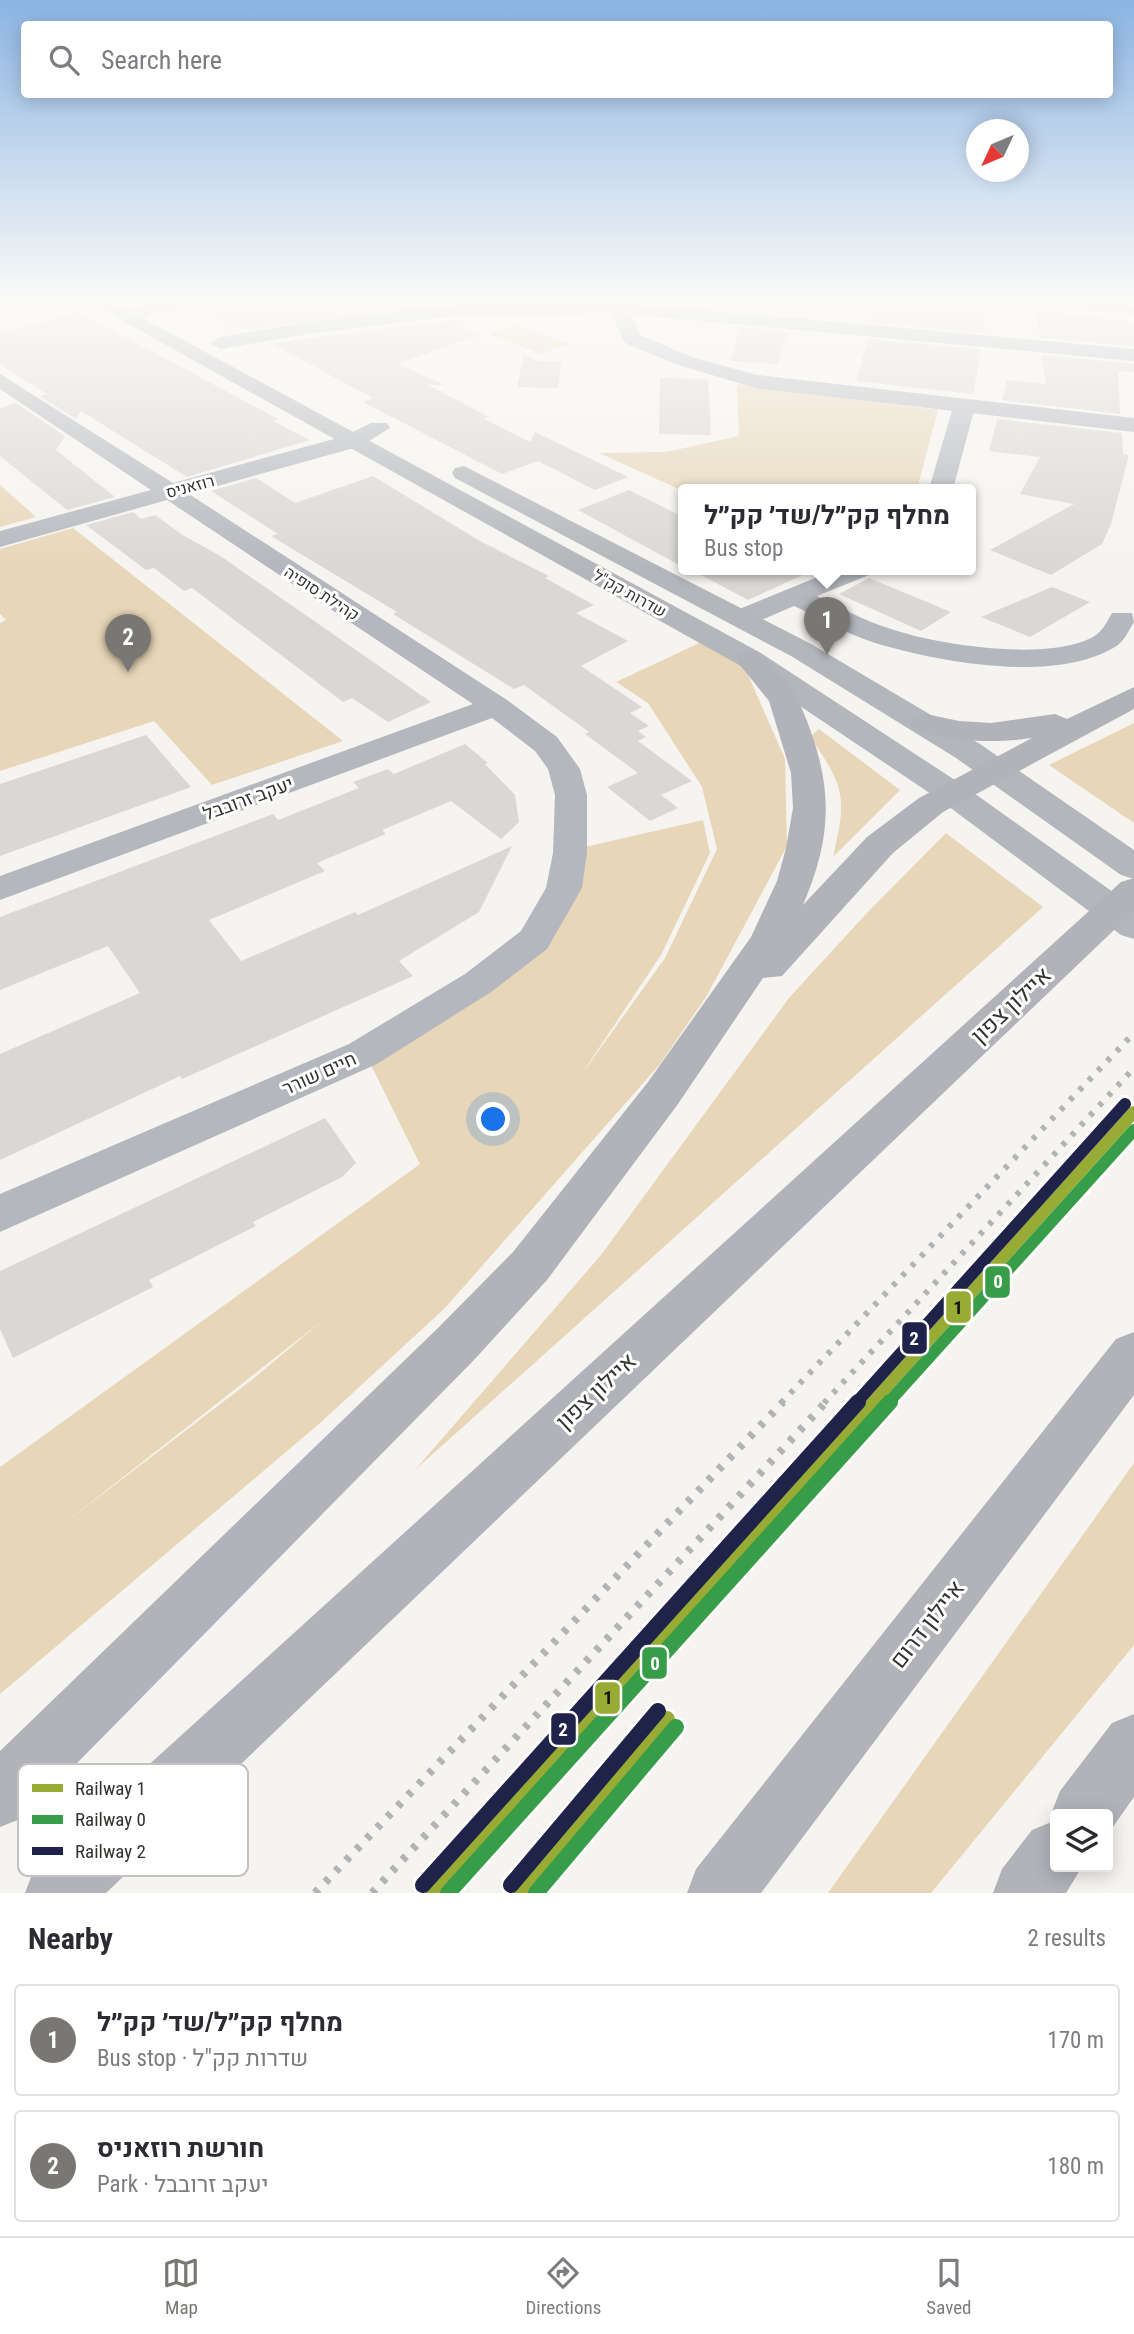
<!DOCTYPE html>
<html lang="en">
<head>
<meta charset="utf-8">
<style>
  body { margin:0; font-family:"Roboto Condensed",Heebo,sans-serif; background:#f2f2f3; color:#2b2b33 }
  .controls { position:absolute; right:21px; bottom:21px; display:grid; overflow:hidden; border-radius:7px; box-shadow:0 4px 18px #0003 }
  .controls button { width:63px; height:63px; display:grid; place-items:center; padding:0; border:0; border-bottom:2px solid #e1e1e2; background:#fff; color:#2b2b33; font:35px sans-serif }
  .compass { position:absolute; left:966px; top:119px; width:63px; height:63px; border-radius:50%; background:#fff; box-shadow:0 4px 18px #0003; rotate:226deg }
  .you { position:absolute; left:494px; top:1120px; width:24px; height:24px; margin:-18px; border:5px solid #fff; border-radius:50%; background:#1a73e8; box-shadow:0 0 0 10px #1a73e833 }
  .badge { display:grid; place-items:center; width:46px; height:46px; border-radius:50%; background:#797773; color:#fff; font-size:23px; font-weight:700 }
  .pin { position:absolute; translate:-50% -58px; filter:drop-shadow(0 2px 4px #0008) }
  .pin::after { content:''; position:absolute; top:37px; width:24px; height:21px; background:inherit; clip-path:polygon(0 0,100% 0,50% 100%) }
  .popup { position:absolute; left:678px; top:484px; width:298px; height:91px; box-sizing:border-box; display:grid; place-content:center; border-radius:7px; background:#fff; filter:drop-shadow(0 2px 5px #0005); font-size:23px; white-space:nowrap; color:#7c7c81 }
  .popup b { font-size:26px; color:#2b2b33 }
  .popup::after { content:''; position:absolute; left:50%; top:100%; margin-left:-14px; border:14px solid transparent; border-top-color:#fff }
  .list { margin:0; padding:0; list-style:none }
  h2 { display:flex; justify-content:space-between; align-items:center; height:91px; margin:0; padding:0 28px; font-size:30px }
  h2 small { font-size:23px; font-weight:400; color:#7c7c81 }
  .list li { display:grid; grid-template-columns:46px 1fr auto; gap:21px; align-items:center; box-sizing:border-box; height:112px; margin:0 14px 14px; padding:0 14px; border:2px solid #e1e1e2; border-radius:7px }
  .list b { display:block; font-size:26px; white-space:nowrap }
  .list p { margin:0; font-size:23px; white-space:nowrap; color:#7c7c81 }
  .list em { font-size:23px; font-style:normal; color:#7c7c81 }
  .icon { flex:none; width:38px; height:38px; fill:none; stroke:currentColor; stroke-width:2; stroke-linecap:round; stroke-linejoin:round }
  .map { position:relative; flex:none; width:1134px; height:1893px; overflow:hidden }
  .search { position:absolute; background:#fff; box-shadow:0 4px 18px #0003; left:21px; right:21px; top:21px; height:77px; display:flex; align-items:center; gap:18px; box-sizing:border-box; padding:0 24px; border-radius:7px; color:#7c7c81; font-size:26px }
  .sheet { height:343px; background:#fff }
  nav { display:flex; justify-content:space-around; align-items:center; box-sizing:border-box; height:98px; border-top:2px solid #e1e1e2; background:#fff; font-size:19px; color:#7c7c81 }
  nav a { display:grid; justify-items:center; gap:4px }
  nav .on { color:#797773 }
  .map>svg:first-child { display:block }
  .green { fill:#e7d6b8; fill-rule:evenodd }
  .building { fill:#dad8d5 }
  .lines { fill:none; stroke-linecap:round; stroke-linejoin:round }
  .minor { fill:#b4b7bd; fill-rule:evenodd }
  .tertiary { fill:#b4b7bd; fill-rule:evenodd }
  .secondary { fill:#b3b6ba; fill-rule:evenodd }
  .motorway { fill:#b2b3b9; fill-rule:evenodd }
  .rail-far1 { stroke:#b2b3b5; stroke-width:6; stroke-dasharray:4.5 9; stroke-linecap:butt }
  .rail { stroke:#b2b3b5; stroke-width:8; stroke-dasharray:5 10; stroke-linecap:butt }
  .rail-1-far1-casing { stroke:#fff; stroke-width:18 }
  .rail-1-casing { stroke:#fff; stroke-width:21 }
  .rail-2-far1-casing { stroke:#fff; stroke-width:18 }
  .rail-2-casing { stroke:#fff; stroke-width:21 }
  .rail-3-far1-casing { stroke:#fff; stroke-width:18 }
  .rail-3-casing { stroke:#fff; stroke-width:21 }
  .rail-1-far1 { stroke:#98ab35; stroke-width:12 }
  .rail-1 { stroke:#98ab35; stroke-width:16 }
  .rail-2-far1 { stroke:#389d48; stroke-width:12 }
  .rail-2 { stroke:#389d48; stroke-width:16 }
  .rail-3-far1 { stroke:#1f234a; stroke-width:12 }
  .rail-3 { stroke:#1f234a; stroke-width:16 }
  .labels { text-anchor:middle; stroke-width:6; stroke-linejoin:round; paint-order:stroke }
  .far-street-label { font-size:16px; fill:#353330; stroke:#fff }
  .street-label { font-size:19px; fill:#353330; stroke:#fff }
  .near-street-label { font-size:23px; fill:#353330; stroke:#fff }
  .key { fill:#fff; stroke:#c2c2c1; stroke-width:2 }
  .key-label { font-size:19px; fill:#353330 }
  .line-badge { stroke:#fff; stroke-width:2.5 }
  .badge-label { font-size:19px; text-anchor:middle; font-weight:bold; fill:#fff }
  .pale-badge-label { font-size:19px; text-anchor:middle; font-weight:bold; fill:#111 }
</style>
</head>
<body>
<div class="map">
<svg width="1134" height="1893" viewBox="0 0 1134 1893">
  <rect width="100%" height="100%" fill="#f6f4f0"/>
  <path class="green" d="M516,324L569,344L541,354L489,334Z
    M737,384L938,410L917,489L683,491L599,453L666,452L739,436Z
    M0,485L36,517L0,527Z
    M73,528L343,741L212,785L154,721L0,771V623L6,620L0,614V549Z
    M710,638L742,661L785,759L787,846L706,997L660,1064L445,1308L319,1424L0,1694V1467L420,1164L368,1059L498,976L585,847L703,820L710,853L661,955L579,1078L665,958L717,849L702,787L648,703L616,682ZM323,1320L253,1379L61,1526Z
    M1134,723V823L1049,765Z
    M819,729L900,790L833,857C847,797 845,787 810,737Z
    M946,833L1043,907L415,1470L601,1255L789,998L865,915Z
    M1134,1463V1645L931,1893H828Z"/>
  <path class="building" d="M272,303H440L244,330L210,313Z
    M771,303H794L791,315L767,313Z
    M878,303H973L988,304L983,333L873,322Z
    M1036,310L1134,322V346L1040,338Z
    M79,312L278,419L273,421L310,440L187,477L81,411L76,419L40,396L47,394L0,365V332Z
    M471,318L452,325L478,335L398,364L445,385H428L489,417L483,418L530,442L535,432L628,477L595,490L538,461L502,474L363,402L373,398L270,343Z
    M741,327L787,332L778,364L730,361Z
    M868,339L981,349L973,394L856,381Z
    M524,355L539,361H562L558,388L517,387Z
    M1042,355L1134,364V372L1118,371L1120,414L1002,400L1007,380L1046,384Z
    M660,378L708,379L711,435L659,434Z
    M16,403L65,436L56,450L115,497L67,510L0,456V408Z
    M997,419L1122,433L1123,454L1129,455L1111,524L1102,544L1051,575L990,550L1074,504L1020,494L1040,457L989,451Z
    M373,476L480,541L549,576L545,578L594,605L576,613L628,641L581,666L642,707L630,713L649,726L638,731L646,737L638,741L692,781L661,795L678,808L650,821L607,787L638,773L585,734L589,732L524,685L514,689L393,614L397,612L271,536L278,534L211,491L256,478L295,503Z
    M629,490L683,517V567L578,510Z
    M133,512L141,519L155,515L184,536L219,555L431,702L388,722L352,698L343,702L192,588L184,591L154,568L146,570L86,525Z
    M690,569H816L748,600Z
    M869,578L951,612L921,631L839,594Z
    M1052,587L1090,602L1030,637L981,617Z
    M146,735L191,787L0,856V784Z
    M465,744L488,763L485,764L515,795L519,822L501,839L451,801L382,830L386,834L317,863L325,871L209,920L241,961L355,912L358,915L512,846L479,912L399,961L413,976L182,1079L180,1076L0,1160V1054L140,993L108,946L0,990V917L273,814L278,820L359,788L353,782L388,769L394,774Z
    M325,1118L356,1163L342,1177L253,1222L256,1226L149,1280L153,1287L13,1358L0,1329V1271Z"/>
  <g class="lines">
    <path class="minor" d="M142,303H186L184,307L154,312L138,322H124L122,318Z
      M461,303H631L1134,349V361L615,313L461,315L313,333L220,349L210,343L220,337L313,321Z
      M1080,303H1134V314L1089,309Z
      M0,374L173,483L345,436L371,423H387L390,428L361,446L189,494L507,700L557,737L580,769L587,795V853L582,888L547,949L491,992L377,1064L0,1232V1194L349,1044L465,974L521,931L546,888L553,853L555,795L548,769L535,751L492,718L0,900V876L473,704L167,500L0,547V531L151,490L0,389Z
      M964,401L975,407L953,489H929L953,407Z
      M837,569H873L869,575L817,596C841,608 865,621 891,629C937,645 1054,663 1096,635C1103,630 1108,620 1112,613H1132L1134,622C1129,630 1124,642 1115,647C1054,684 937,662 872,642C845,633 820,618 794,606L752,624H732L728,618L732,612Z"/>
    <path class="tertiary" d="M606,303H626L640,335L692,357L757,375L1134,418V432L756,388L678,365L625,343Z"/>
    <path class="secondary" d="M91,303H115L761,653L964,786L1134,907V939L1121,935L940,800L739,665Z
      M464,466L811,644L980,744L1134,850V879L1121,875L956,758L791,656L455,478L452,473L455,468Z"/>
    <path class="motorway" d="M750,650C765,654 772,666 782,677C798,696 805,714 813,738C834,800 828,846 803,905L867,837L919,798L1032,738C991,744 955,741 915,731L910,724L915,717L926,714L959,721L991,723L1055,714L1067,719L1134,687V709L943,812L893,853L782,976L763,978L678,1104L547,1280L474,1360L23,1818L0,1827V1751L438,1328L513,1252L648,1082L751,937L777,881L786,848L793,808L791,773L769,701L735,659L739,653Z
      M1134,878V911L106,1893H25L34,1869L1121,882Z
      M1134,1332V1395L761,1893H687L696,1869L1116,1339Z
      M1134,1714V1797L1108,1834V1814H1055V1867H1082L1066,1893H993L1002,1869L1032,1830L1054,1821L1051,1814L1060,1791L1112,1723Z"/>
    <path class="rail-far1" d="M781,1403L1134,1033
      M824,1403L1134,1068"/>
    <path class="rail" d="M315,1893L783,1402
      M372,1893L826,1402"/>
    <g class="rail-1-far1-casing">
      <path id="rail-1-far1" d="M872,1403L1134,1112"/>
    </g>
    <g class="rail-1-casing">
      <path id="rail-1" d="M432,1893L874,1402
        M520,1893L667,1719"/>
    </g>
    <g class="rail-2-far1-casing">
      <path id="rail-2-far1" d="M888,1403L1134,1130"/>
    </g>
    <g class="rail-2-casing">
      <path id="rail-2" d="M448,1893L890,1402
        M536,1893L676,1727"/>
    </g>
    <g class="rail-3-far1-casing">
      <path id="rail-3-far1" d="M856,1403L1125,1104"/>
    </g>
    <g class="rail-3-casing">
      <path id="rail-3" d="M423,1885L858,1402
        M511,1885L658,1711"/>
    </g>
    <use href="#rail-1-far1" class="rail-1-far1"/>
    <use href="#rail-1" class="rail-1"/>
    <use href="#rail-2-far1" class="rail-2-far1"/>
    <use href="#rail-2" class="rail-2"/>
    <use href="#rail-3-far1" class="rail-3-far1"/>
    <use href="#rail-3" class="rail-3"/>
  </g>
  <linearGradient id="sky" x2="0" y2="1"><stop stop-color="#8bb4e3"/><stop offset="0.53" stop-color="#fbfaf8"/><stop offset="1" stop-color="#fbfaf8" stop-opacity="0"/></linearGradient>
  <rect width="1134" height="568" fill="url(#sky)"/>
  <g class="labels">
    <g class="far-street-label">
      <text transform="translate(190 486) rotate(-15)" y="6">רוזאניס</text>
      <text transform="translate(322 593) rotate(33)" y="6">קהילת סופיה</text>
      <text transform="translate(630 593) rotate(29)" y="6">שדרות קק"ל</text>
    </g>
    <g class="street-label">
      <text transform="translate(248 798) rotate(-20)" y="7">יעקב זרובבל</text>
      <text transform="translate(319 1073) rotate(-24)" y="7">חיים שורר</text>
    </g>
    <g class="near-street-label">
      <text transform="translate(1011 1005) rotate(-43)" y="8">איילון צפון</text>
      <text transform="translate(596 1391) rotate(-43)" y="8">איילון צפון</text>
      <text transform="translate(927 1624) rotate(-52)" y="8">איילון דרום</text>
    </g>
  </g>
  <rect x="18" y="1764" width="230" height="112" rx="10" class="key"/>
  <rect x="32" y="1784" width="31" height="8" fill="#98ab35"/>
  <rect x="32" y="1815" width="31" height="9" fill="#389d48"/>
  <rect x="32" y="1847" width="31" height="8" fill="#1f234a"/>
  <g class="key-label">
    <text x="75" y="1795">Railway 1</text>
    <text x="75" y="1826">Railway 0</text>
    <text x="75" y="1858">Railway 2</text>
  </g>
  <g class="line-badge">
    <rect x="984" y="1265" width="27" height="34" rx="7" fill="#389d48"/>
    <rect x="945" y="1290" width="27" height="34" rx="7" fill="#98ab35"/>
    <rect x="901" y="1321" width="27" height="34" rx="7" fill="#1f234a"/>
    <rect x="641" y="1646" width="27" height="34" rx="7" fill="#389d48"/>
    <rect x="594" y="1681" width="27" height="34" rx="7" fill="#98ab35"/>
    <rect x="550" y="1712" width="27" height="34" rx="7" fill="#1f234a"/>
  </g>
  <g class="badge-label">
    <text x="998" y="1288">0</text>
    <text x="914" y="1345">2</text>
    <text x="655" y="1670">0</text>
    <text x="563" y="1736">2</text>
  </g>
  <g class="pale-badge-label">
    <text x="958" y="1314">1</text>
    <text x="608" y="1704">1</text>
  </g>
</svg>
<div class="controls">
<button><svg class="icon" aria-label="layers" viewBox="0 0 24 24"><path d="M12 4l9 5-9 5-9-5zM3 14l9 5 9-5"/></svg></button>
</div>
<svg class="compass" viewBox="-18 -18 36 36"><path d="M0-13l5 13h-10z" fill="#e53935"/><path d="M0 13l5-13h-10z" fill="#7c7c81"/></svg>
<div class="you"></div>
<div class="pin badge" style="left:827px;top:655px">1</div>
<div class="popup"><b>מחלף קק״ל/שד׳ קק״ל</b>Bus stop</div>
<div class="pin badge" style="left:128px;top:672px">2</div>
<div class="search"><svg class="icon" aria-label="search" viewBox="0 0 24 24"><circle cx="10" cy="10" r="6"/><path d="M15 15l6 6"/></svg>Search here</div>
</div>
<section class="sheet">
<h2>Nearby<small>2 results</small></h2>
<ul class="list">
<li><span class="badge">1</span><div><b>מחלף קק״ל/שד׳ קק״ל</b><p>Bus stop · שדרות קק&quot;ל</p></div><em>170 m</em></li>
<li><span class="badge">2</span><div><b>חורשת רוזאניס</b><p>Park · יעקב זרובבל</p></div><em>180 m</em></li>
</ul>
</section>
<nav>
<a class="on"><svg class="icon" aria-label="map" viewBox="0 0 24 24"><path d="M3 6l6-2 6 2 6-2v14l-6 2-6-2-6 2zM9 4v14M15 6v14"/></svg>Map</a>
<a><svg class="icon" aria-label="directions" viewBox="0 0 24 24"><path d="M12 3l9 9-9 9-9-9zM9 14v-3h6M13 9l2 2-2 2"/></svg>Directions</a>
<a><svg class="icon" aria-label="saved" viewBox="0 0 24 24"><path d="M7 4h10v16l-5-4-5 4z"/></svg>Saved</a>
</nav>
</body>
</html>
